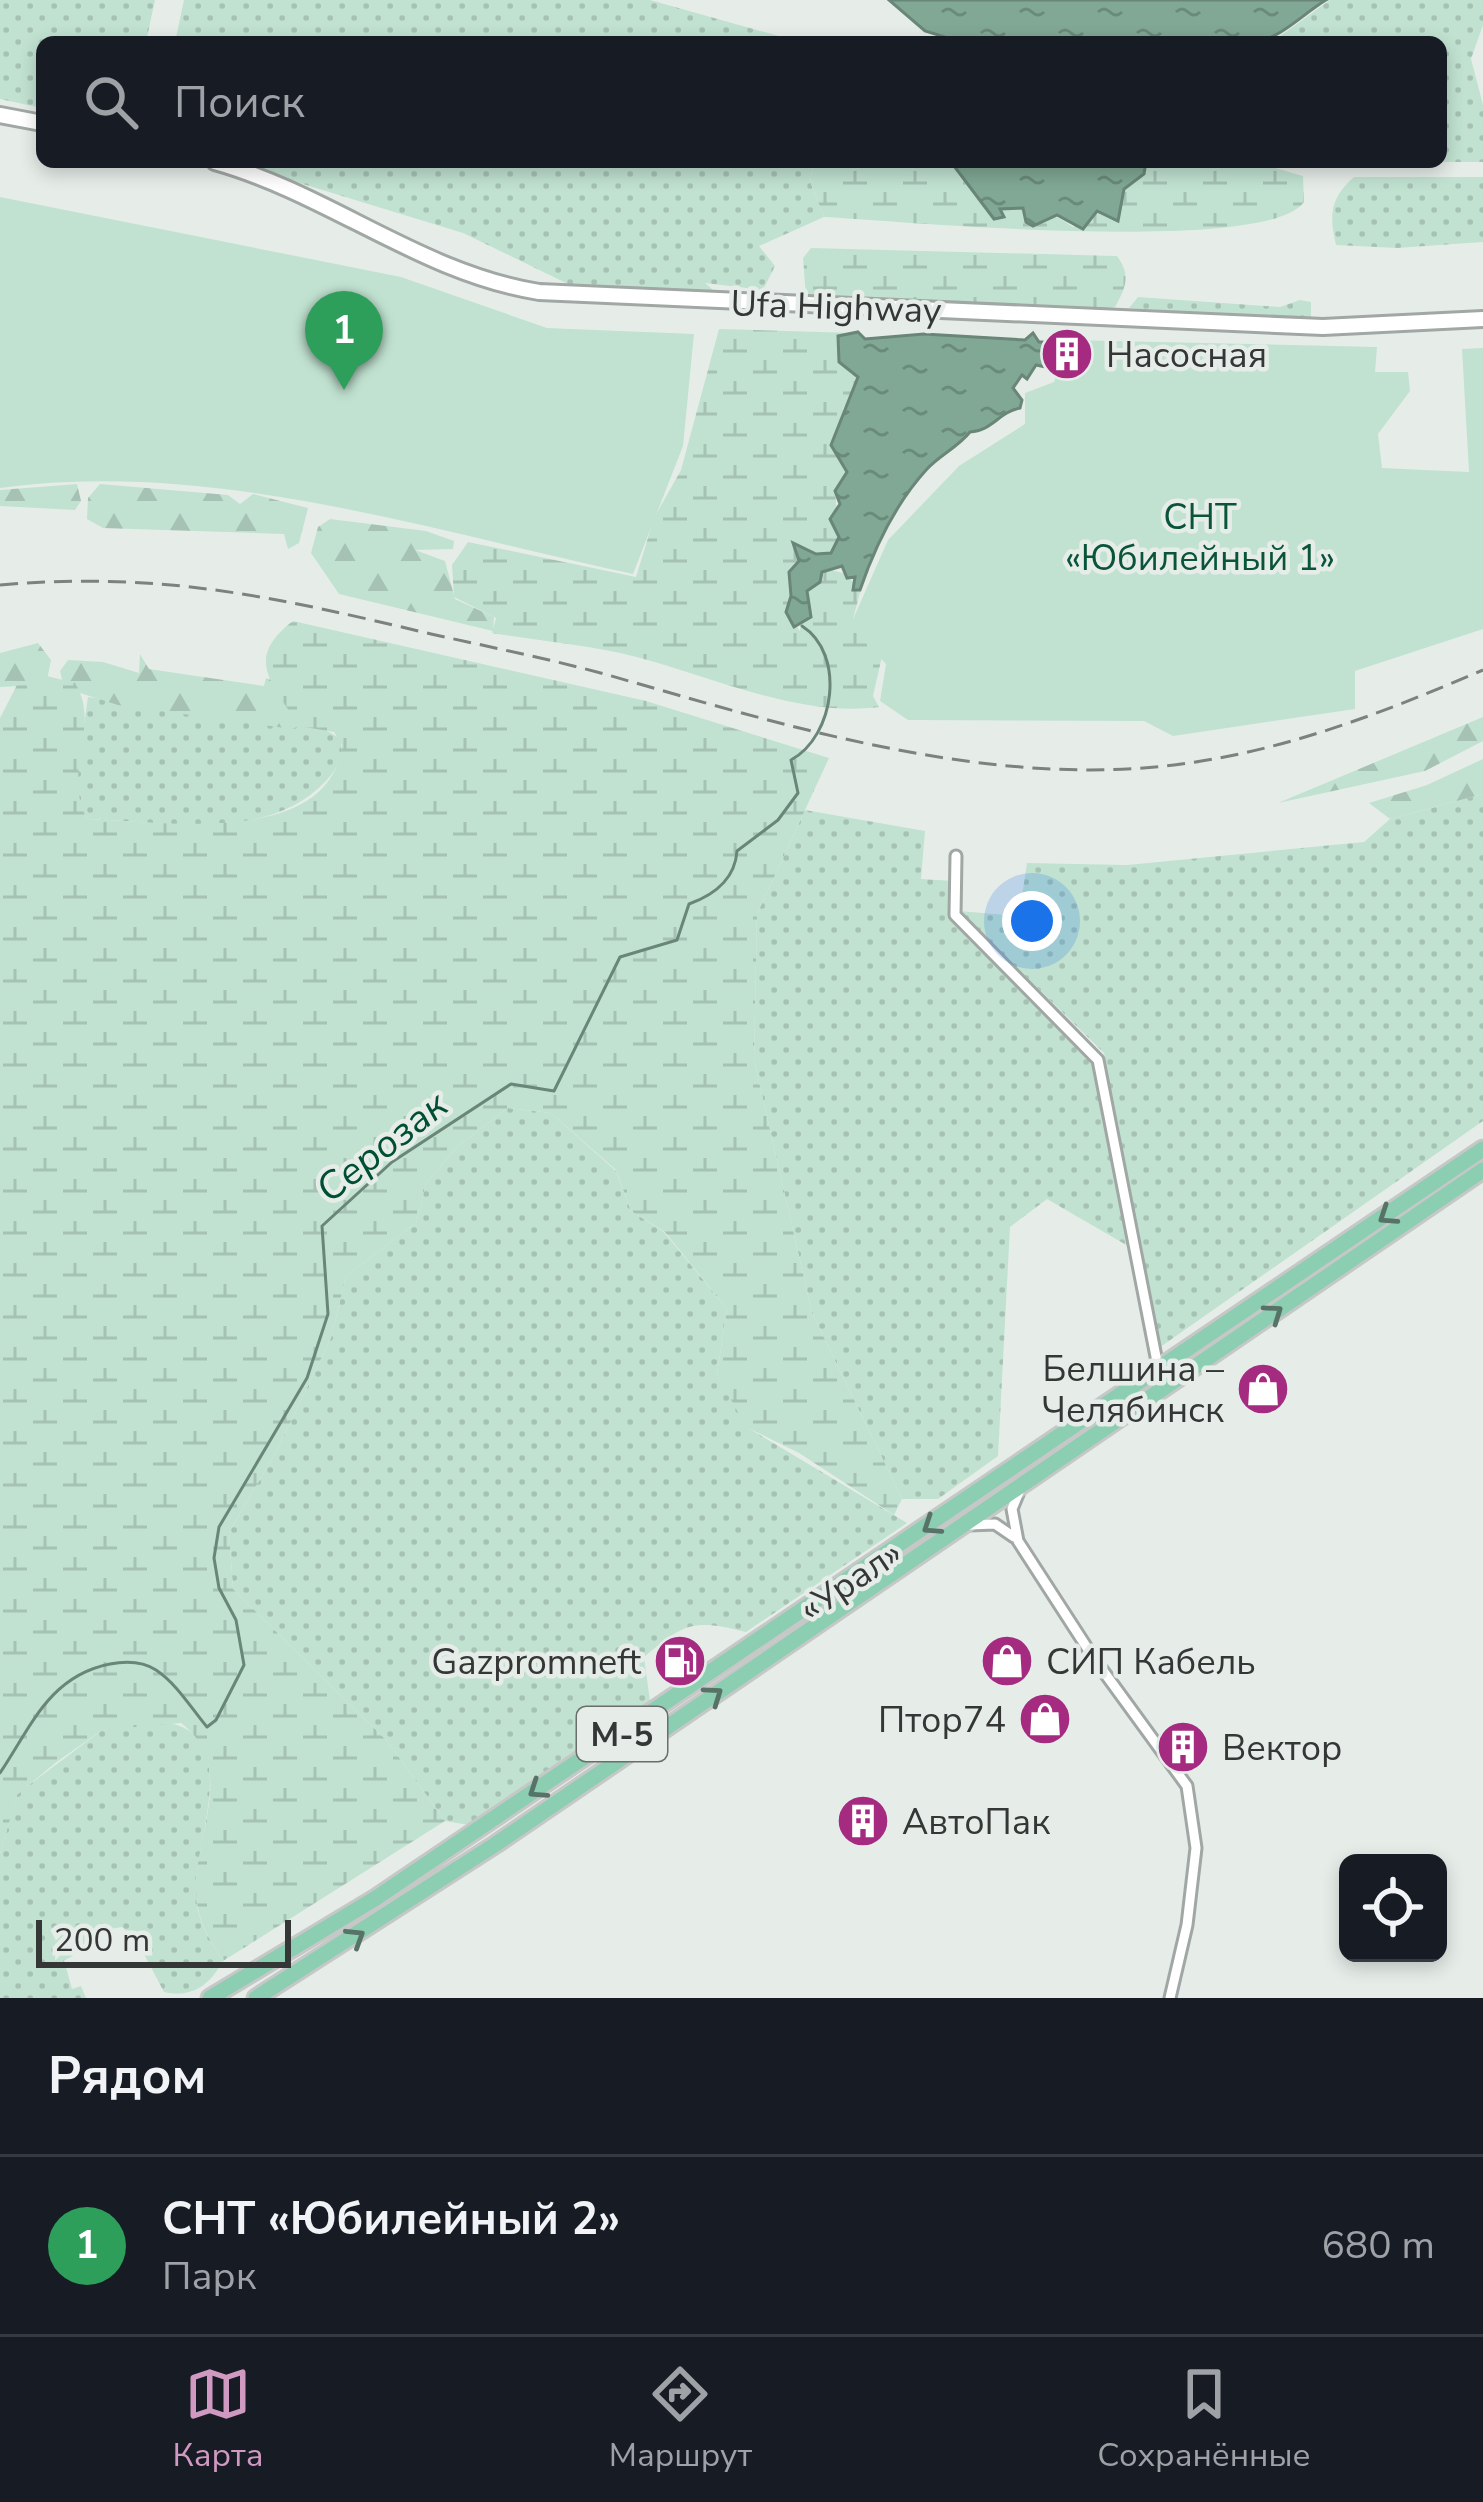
<!DOCTYPE html>
<html lang="ru">
<head>
<meta charset="utf-8">
<style>
  body { margin:0; font-family:"Nunito Sans",sans-serif; background:#20242c; color:#f1f3f6 }
  .controls { position:absolute; right:36px; bottom:36px; display:grid; overflow:hidden; border-radius:18px; box-shadow:0 6px 18px #0003 }
  .controls button { width:108px; height:108px; display:grid; place-items:center; padding:0; border:0; border-bottom:3px solid #363941; background:#171b24; color:#f1f3f6; font:60px sans-serif }
  .scale { position:absolute; left:36px; bottom:30px; width:255px; box-sizing:border-box; padding-left:12px; border:6px solid #343736; border-top:0; font-size:33px; line-height:42px; white-space:nowrap; color:#343736; -webkit-text-stroke:9px #e6ede9; paint-order:stroke }
  .you { position:absolute; left:1032px; top:921px; width:42px; height:42px; margin:-30px; border:9px solid #fff; border-radius:50%; background:#1a73e8; box-shadow:0 0 0 18px #1a73e833 }
  .badge { display:grid; place-items:center; width:78px; height:78px; border-radius:50%; background:#cf99c1; color:#fff; font-size:39px; font-weight:700 }
  .pin { position:absolute; translate:-50% -99px; filter:drop-shadow(0 3px 6px #0008) }
  .pin::after { content:''; position:absolute; top:63px; width:42px; height:36px; background:inherit; clip-path:polygon(0 0,100% 0,50% 100%) }
  .list { margin:0; padding:0; list-style:none }
  h2 { display:flex; justify-content:space-between; align-items:center; height:156px; margin:0; padding:0 48px; font-size:51px }
  h2 small { font-size:39px; font-weight:400; color:#9ea1a6 }
  .list li { display:grid; grid-template-columns:78px 1fr auto; gap:36px; align-items:center; box-sizing:border-box; height:180px; padding:0 48px; border-top:3px solid #363941 }
  .list b { display:block; font-size:45px; white-space:nowrap }
  .list p { margin:0; font-size:39px; white-space:nowrap; color:#9ea1a6 }
  .list em { font-size:39px; font-style:normal; color:#9ea1a6 }
  .icon { flex:none; width:66px; height:66px; fill:none; stroke:currentColor; stroke-width:2; stroke-linecap:round; stroke-linejoin:round }
  .map { position:relative; flex:none; width:1483px; height:1998px; overflow:hidden }
  .search { position:absolute; background:#171b24; box-shadow:0 6px 18px #0003; left:36px; right:36px; top:36px; height:132px; display:flex; align-items:center; gap:30px; box-sizing:border-box; padding:0 42px; border-radius:18px; color:#9ea1a6; font-size:45px }
  .sheet { height:336px; background:#171b24 }
  nav { display:flex; justify-content:space-around; align-items:center; box-sizing:border-box; height:168px; border-top:3px solid #363941; background:#171b24; font-size:33px; color:#9ea1a6 }
  nav a { display:grid; justify-items:center; gap:6px }
  nav .on { color:#cf99c1 }
  .map>svg:first-child { display:block }
  .grass { fill:url(#grass-dots) }
  .forest { fill:url(#forest-firs) }
  .wetland { fill:url(#wetland-marsh) }
  .green { fill:#c1e2d1 }
  .water { fill:url(#water-ripples); stroke:#698678; stroke-width:3 }
  .lines { fill:none; stroke-linecap:round; stroke-linejoin:round }
  .stream { stroke:#698678; stroke-width:3 }
  .minor-casing { stroke:#a1a7a4; stroke-width:15 }
  .secondary-casing { stroke:#a1a7a4; stroke-width:20 }
  .primary-casing { stroke:#c6c7c7; stroke-width:21 }
  .minor { stroke:#fff; stroke-width:9 }
  .secondary { stroke:#fff; stroke-width:14 }
  .primary { stroke:#8bceb2; stroke-width:15 }
  .rail { stroke:#7d817f; stroke-width:3; stroke-dasharray:18 9; stroke-linecap:butt }
  .oneway { stroke:#577368 }
  .labels { text-anchor:middle; stroke-width:9; stroke-linejoin:round; paint-order:stroke }
  .shield { fill:#e6ede9; stroke:#696e6c; stroke-width:3 }
  .shield-label { font-size:33px; font-weight:bold; fill:#343736 }
  .street-label { font-size:36px; fill:#343736; stroke:#e6ede9 }
  .poi-label { font-size:36px; fill:#343736; stroke:#e6ede9; text-anchor:start }
  .park-label { font-size:36px; fill:#0a553a; stroke:#e6ede9 }
  .water-label { font-size:39px; font-style:italic; fill:#004f34; stroke:#e6ede9 }
</style>
</head>
<body>
<div class="map">
<svg width="1483" height="1998" viewBox="0 0 1483 1998">
  <defs>
    <pattern id="grass-dots" width="8" height="8" patternUnits="userSpaceOnUse" patternTransform="scale(3)"><rect width="8" height="8" fill="#c1e2d1"/><path d="M2 2h.1M6 6h.1" fill="none" stroke="#a6c2b4" stroke-width="1.8" stroke-linecap="round"/></pattern>
    <pattern id="forest-firs" width="22" height="20" patternUnits="userSpaceOnUse" patternTransform="scale(3)"><rect width="22" height="20" fill="#c1e2d1"/><path d="M5 1l3.5 6h-7zM16 11l3.5 6h-7z" fill="#a6c2b4"/></pattern>
    <pattern id="wetland-marsh" width="20" height="14" patternUnits="userSpaceOnUse" patternTransform="scale(3)"><rect width="20" height="14" fill="#c1e2d1"/><path d="M1 5h8M5 5V1M11 12h8M15 12V8" fill="none" stroke="#a6c2b4"/></pattern>
    <pattern id="water-ripples" width="26" height="14" patternUnits="userSpaceOnUse" patternTransform="scale(3)"><rect width="26" height="14" fill="#80a894"/><path d="M2 4q2-2 4 0t4 0M15 11q2-2 4 0t4 0" fill="none" stroke="#6a8a7a"/></pattern>
  </defs>
  <rect width="100%" height="100%" fill="#e6ede9"/>
  <path class="grass" d="M0,0H155L146,42H42V108L0,99Z
    M184,0H650L800,42H175Z
    M1330,0H1483V25L1471,59L1483,105V162H1341H1441V42H1272Z
    M231,162H814L810,181L824,217L759,246L775,266L763,290L705,283L720,296L570,285L463,233Z
    M1354,177H1483V242L1397,248L1336,245C1329,215 1330,198 1354,177Z
    M1138,297L1280,307L1300,300L1311,302V320L1129,308Z
    M88,697L324,729L341,739C343,756 338,768 326,781C266,844 166,821 87,819L74,793Z
    M1483,794V1121L1156,1350L1104,1053L959,911L1019,916L1027,863L1127,865L1364,842L1390,819Z
    M805,810L925,831L921,879L954,881V909L1093,1058L1128,1246L1047,1199L1010,1227L998,1456L938,1499H902L812,1313L754,1060L757,914Z
    M508,1108L551,1113L616,1171L631,1211L664,1232L727,1309L717,1374L750,1429L907,1523L746,1632C694,1619 685,1622 644,1657L650,1701L469,1825L445,1821L387,1741L233,1589L229,1532L275,1454L331,1338L346,1276L416,1223L426,1183L458,1146Z
    M159,1722C247,1727 194,1841 196,1891C196,1920 209,1938 223,1961C209,1986 192,1998 164,1992L137,1941L122,1927C87,1931 85,1954 64,1960L72,1989L81,1986L86,1998H0V1854L17,1794L102,1730Z"/>
  <path class="forest" d="M77,484L81,501L75,510L0,506V490Z
    M100,484L228,495L240,504L253,494L308,508L299,543L288,549L284,534L103,528L87,519L88,498Z
    M330,519L426,531L454,541L453,549L415,550L445,561L455,599L494,617L493,631L339,594L311,553L318,527Z
    M38,643L51,660L46,685L0,687V653Z
    M140,654L149,669L264,686L266,678L322,695L302,707L299,726L292,729L118,705L64,688L60,671L68,660L103,662L139,673Z
    M1483,717V741L1425,771L1278,803Z
    M1483,759V794L1390,819L1369,803L1427,785Z"/>
  <path class="wetland" d="M814,162H909L912,169L916,162H951C989,231 1025,191 1073,227L1097,211L1118,208L1124,189L1144,174L1146,162H1255L1303,176L1304,202C1266,256 901,221 824,217L810,181Z
    M811,248L1117,256C1131,275 1126,287 1115,307L1106,309L806,297L803,258Z
    M719,329L854,333C857,364 862,383 843,409L847,472L835,491L839,537L832,553L816,554L794,544L799,562L786,612L800,631L803,592L827,569L843,573L861,589L853,619L883,652L873,696L879,707C792,718 704,672 620,653C578,644 534,640 492,633L496,618L454,597L452,565L468,542L636,577L654,518L681,470Z
    M293,621L646,701L829,758L757,914L754,1060L812,1313L902,1499L894,1515L799,1453L746,1427L717,1374L727,1309L665,1232L631,1211L616,1170L551,1113L508,1108L458,1146L426,1183L416,1223L346,1276L331,1338L275,1454L229,1532L233,1589L387,1741L445,1821L223,1961C209,1938 197,1920 196,1892C194,1836 238,1766 181,1723L102,1730L54,1764L17,1795L0,1854V718L18,683L43,675L75,683C102,726 61,768 87,819C160,821 329,849 342,745L334,732L299,726C273,684 243,659 293,621Z"/>
  <path class="green" d="M0,197L401,277L547,328L694,334L683,446L633,574C428,530 211,459 0,488Z
    M1069,340L1377,347L1375,372H1408L1410,391L1378,434L1382,468L1469,472L1462,349L1483,348V629L1355,671V709L1173,736L1144,721L908,720L880,701L886,664L850,626L888,540L959,466L1025,424V393L1054,382Z"/>
  <path class="water" d="M889,0H1326C1304,13 1280,39 1255,42H961L925,31Z
    M951,162H1146L1144,174L1124,189L1118,221L1097,211L1083,229L1057,215L1033,226L1026,222L1023,208L1000,209L1004,217L994,219Z
    M858,332L865,339L924,334L1025,340L1033,333L1039,342H1068L1046,367L1036,365L1027,379L1022,375L1013,388L1022,400L1020,408C999,412 992,431 970,432C958,447 940,455 927,469C894,505 874,549 860,590H853L855,577L847,578L842,566L822,572L820,582L807,591L811,617L794,627L786,612L791,596L789,572L799,561L793,543L816,554L831,553L839,537L830,519L840,504L835,491L847,472L831,445L858,377L839,362L838,336Z"/>
  <g class="lines">
    <path class="stream" d="M0,1773C31,1727 49,1676 110,1664C126,1661 142,1661 156,1670C177,1684 191,1708 207,1727L216,1720L244,1665L236,1620L219,1588L214,1558L219,1527L307,1378L328,1314L322,1226L392,1162L511,1084L554,1091L620,957L677,940L689,904C714,895 735,879 737,851L778,820L798,793L791,760C835,736 846,654 802,626"/>
    <g class="minor-casing">
      <path id="minor" d="M956,856L955,915L1098,1060L1159,1372
        M1019,1492L1012,1509L1018,1541L1093,1657L1187,1786L1196,1848L1187,1925L1170,1998
        M969,1525L995,1524L1014,1537"/>
    </g>
    <g class="secondary-casing">
      <path id="secondary" d="M0,115L42,123
        M215,162C329,194 421,273 539,292L1323,327L1483,319"/>
    </g>
    <g class="primary-casing">
      <path id="primary" d="M210,1998L376,1898L1483,1149
        M256,1998L496,1844L1483,1170"/>
    </g>
    <use href="#minor" class="minor"/>
    <use href="#secondary" class="secondary"/>
    <use href="#primary" class="primary"/>
    <path class="rail" d="M0,585C161,571 276,597 431,634C490,647 550,659 608,675C793,728 995,791 1189,763C1293,748 1387,711 1483,670"/>
  </g>
  <defs><path id="oneway-chevron" d="M-2-3.5L2.5 0L-2 3.5" fill="none" stroke-width="1.6" stroke-linecap="round" stroke-linejoin="round" transform="scale(3)"/></defs>
  <g class="oneway">
    <use href="#oneway-chevron" transform="translate(1387 1216) rotate(146)"/>
    <use href="#oneway-chevron" transform="translate(1274 1313) rotate(-35)"/>
    <use href="#oneway-chevron" transform="translate(931 1526) rotate(146)"/>
    <use href="#oneway-chevron" transform="translate(714 1695) rotate(-35)"/>
    <use href="#oneway-chevron" transform="translate(537 1790) rotate(146)"/>
    <use href="#oneway-chevron" transform="translate(356 1937) rotate(-32)"/>
  </g>
  <defs>
    <g id="building-disc" transform="scale(2.7)"><circle r="9.5" fill="#a52b81" stroke="#e6ede9"/><path d="M-4-6H4V6H1V3H-1V6H-4ZM-2.5-4.3h1.7v1.8h-1.7ZM.8-4.3h1.7v1.8H.8ZM-2.5-1h1.7V.8h-1.7ZM.8-1h1.7V.8H.8Z" fill="#fff"/></g>
    <g id="shop-disc" transform="scale(2.7)"><circle r="9.5" fill="#a52b81" stroke="#e6ede9"/><path d="M-5-2.5h2.3a2.7 3.5 0 0 1 5.4 0H5L5.5 6h-11ZM-1.5-2.5h3a1.5 2.3 0 0 0-3 0Z" fill="#fff"/></g>
    <g id="fuel-disc" transform="scale(2.7)"><circle r="9.5" fill="#a52b81" stroke="#e6ede9"/><path d="M-5.5-6h7V0h2V4h1.3V-2.5L3-4.5l.8-.8L6-3V5H2.5V1h-1V6h-7ZM-4.2-4.7v3.2H.2V-4.7Z" fill="#fff"/></g>
  </defs>
  <g fill-rule="evenodd">
    <use href="#building-disc" x="1067" y="354"/>
    <use href="#shop-disc" x="1263" y="1389"/>
    <use href="#fuel-disc" x="680" y="1661"/>
    <use href="#shop-disc" x="1007" y="1661"/>
    <use href="#shop-disc" x="1045" y="1719"/>
    <use href="#building-disc" x="1183" y="1747"/>
    <use href="#building-disc" x="863" y="1821"/>
  </g>
  <g class="labels">
    <rect class="shield" x="577" y="1707" width="90" height="54" rx="9"/>
    <g class="shield-label">
      <text x="622" y="1746">М-5</text>
    </g>
    <g class="street-label">
      <text transform="translate(836 306) rotate(2)" y="13">Ufa Highway</text>
      <text transform="translate(850 1580) rotate(-34)" y="13">«Урал»</text>
    </g>
    <g class="poi-label">
      <text x="1106" y="367">Насосная</text>
      <text x="1224" y="1381" text-anchor="end">Белшина –<tspan x="1224" dy="41">Челябинск</tspan></text>
      <text x="641" y="1674" text-anchor="end">Gazpromneft</text>
      <text x="1046" y="1674">СИП Кабель</text>
      <text x="1006" y="1732" text-anchor="end">Птор74</text>
      <text x="1222" y="1760">Вектор</text>
      <text x="902" y="1834">АвтоПак</text>
    </g>
    <g class="park-label">
      <text x="1200" y="529">СНТ<tspan x="1200" dy="41">«Юбилейный 1»</tspan></text>
    </g>
    <g class="water-label">
      <text transform="translate(381 1146) rotate(-38)" y="14">Серозак</text>
    </g>
  </g>
</svg>
<div class="controls">
<button><svg class="icon" aria-label="locate" viewBox="0 0 24 24"><circle cx="12" cy="12" r="6"/><path d="M12 2v4M12 18v4M2 12h4M18 12h4"/></svg></button>
</div>
<div class="scale">200 m</div>
<div class="you"></div>
<div class="pin badge" style="left:344px;top:390px;background:#2e9e5b">1</div>
<div class="search"><svg class="icon" aria-label="search" viewBox="0 0 24 24"><circle cx="10" cy="10" r="6"/><path d="M15 15l6 6"/></svg>Поиск</div>
</div>
<section class="sheet">
<h2>Рядом<small></small></h2>
<ul class="list">
<li><span class="badge" style="background:#2e9e5b">1</span><div><b>СНТ «Юбилейный 2»</b><p>Парк</p></div><em>680 m</em></li>
</ul>
</section>
<nav>
<a class="on"><svg class="icon" aria-label="map" viewBox="0 0 24 24"><path d="M3 6l6-2 6 2 6-2v14l-6 2-6-2-6 2zM9 4v14M15 6v14"/></svg>Карта</a>
<a><svg class="icon" aria-label="directions" viewBox="0 0 24 24"><path d="M12 3l9 9-9 9-9-9zM9 14v-3h6M13 9l2 2-2 2"/></svg>Маршрут</a>
<a><svg class="icon" aria-label="saved" viewBox="0 0 24 24"><path d="M7 4h10v16l-5-4-5 4z"/></svg>Сохранённые</a>
</nav>
</body>
</html>
